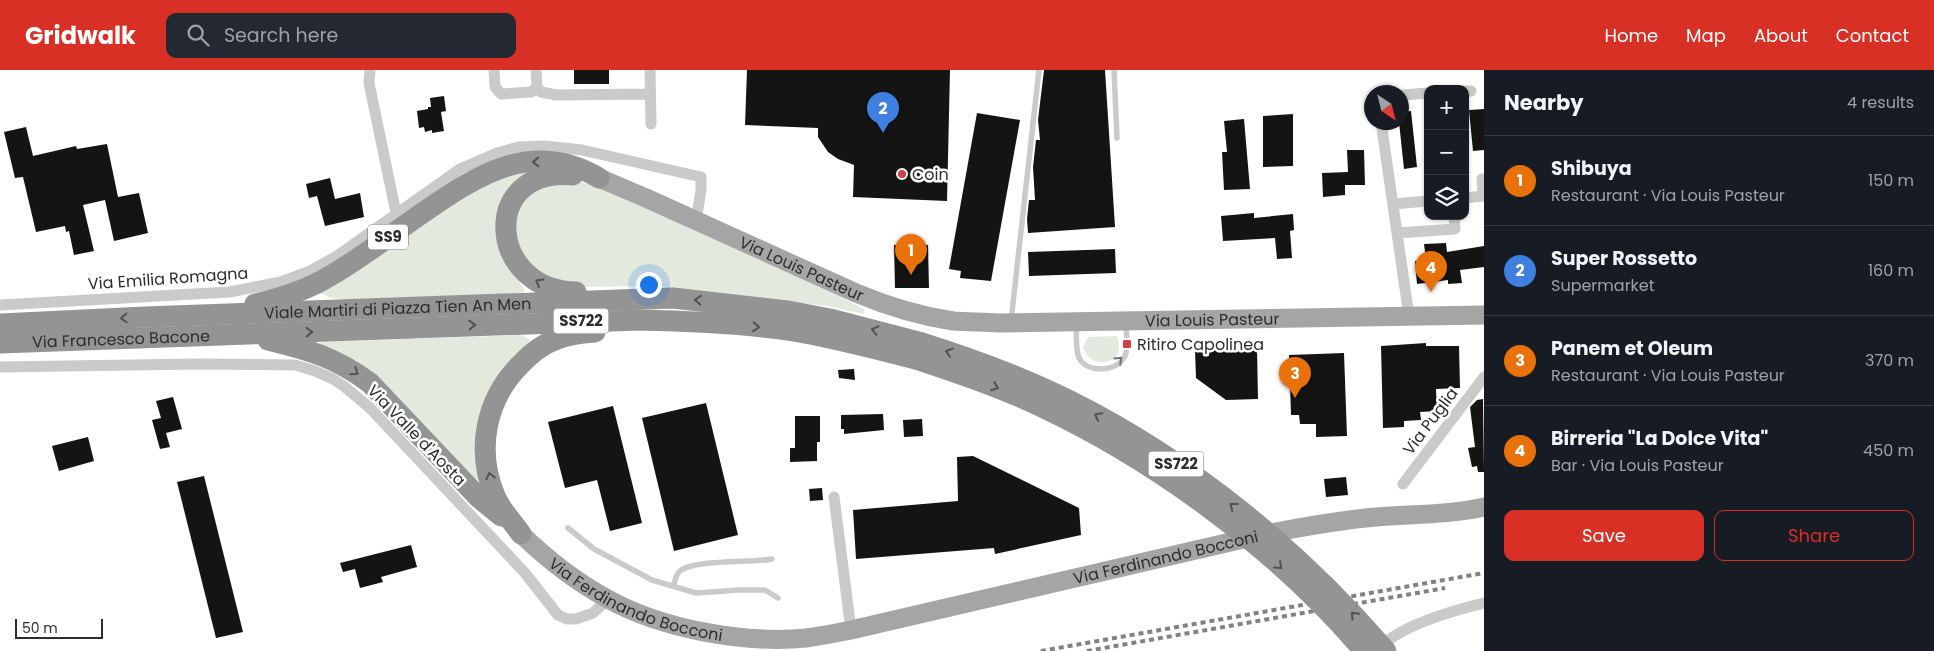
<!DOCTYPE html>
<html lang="en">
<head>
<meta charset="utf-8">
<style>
  body { margin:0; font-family:Poppins,sans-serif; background:#242831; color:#f1f3f6 }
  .controls { position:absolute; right:15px; top:15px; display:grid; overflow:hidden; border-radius:10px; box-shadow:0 1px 4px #0004 }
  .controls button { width:45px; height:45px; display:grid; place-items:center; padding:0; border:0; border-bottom:1px solid #363941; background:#171b24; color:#f1f3f6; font:25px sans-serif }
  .compass { position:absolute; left:1364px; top:15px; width:45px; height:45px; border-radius:50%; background:#171b24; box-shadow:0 1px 4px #0004; rotate:145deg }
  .scale { position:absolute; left:15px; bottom:12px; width:88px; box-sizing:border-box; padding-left:5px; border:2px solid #2d2d2d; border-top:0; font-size:14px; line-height:18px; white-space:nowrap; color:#2d2d2d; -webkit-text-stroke:4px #fff; paint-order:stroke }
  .you { position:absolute; left:648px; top:214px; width:18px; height:18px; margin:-12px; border:4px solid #fff; border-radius:50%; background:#1a73e8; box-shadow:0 0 0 8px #1a73e833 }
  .badge { display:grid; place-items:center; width:32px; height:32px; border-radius:50%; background:#d93025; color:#fff; font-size:16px; font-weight:700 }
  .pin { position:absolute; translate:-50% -41px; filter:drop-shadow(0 1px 2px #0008) }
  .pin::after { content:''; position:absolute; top:26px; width:18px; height:15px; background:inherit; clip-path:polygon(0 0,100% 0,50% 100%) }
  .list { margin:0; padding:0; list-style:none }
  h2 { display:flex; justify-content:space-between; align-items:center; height:65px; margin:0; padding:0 20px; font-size:21px }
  h2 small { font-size:16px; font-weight:400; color:#9ea1a6 }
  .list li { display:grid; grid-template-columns:32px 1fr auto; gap:15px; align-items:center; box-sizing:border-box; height:90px; padding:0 20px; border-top:1px solid #363941 }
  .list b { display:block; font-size:19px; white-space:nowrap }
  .list p { margin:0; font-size:16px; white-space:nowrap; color:#9ea1a6 }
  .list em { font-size:16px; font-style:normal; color:#9ea1a6 }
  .actions { display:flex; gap:10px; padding:15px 20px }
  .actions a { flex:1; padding:11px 0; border:1px solid #d93025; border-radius:10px; text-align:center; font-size:18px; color:#d93025 }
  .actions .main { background:#d93025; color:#fff }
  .icon { flex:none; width:28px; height:28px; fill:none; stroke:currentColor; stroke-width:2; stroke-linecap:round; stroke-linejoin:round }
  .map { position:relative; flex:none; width:1484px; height:581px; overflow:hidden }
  header { display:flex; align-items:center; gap:30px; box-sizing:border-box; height:70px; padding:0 25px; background:#d93025; color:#fff }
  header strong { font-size:24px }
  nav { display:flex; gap:28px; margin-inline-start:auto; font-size:18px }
  .search { width:350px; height:45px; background:#242831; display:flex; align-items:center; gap:12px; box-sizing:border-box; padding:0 18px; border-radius:10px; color:#9ea1a6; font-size:19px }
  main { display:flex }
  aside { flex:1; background:#171b24 }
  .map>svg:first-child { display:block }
  .green { fill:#e3e9dc }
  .building { fill:#141414 }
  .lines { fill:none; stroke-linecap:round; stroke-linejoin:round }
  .lane { stroke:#cacaca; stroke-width:5.5 }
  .street { stroke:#cacaca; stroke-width:11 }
  .primary { stroke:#a5a5a5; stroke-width:19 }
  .highway { stroke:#949494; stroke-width:21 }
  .rail { stroke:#828282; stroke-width:4; stroke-dasharray:5 4; stroke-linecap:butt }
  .highway-bridge { stroke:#949494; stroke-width:21 }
  .oneway { stroke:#515151 }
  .oneway2 { stroke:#747474 }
  .poi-dot { fill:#d63d47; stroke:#fff; stroke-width:2 }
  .labels { text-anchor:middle; stroke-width:5; stroke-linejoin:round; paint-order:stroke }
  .shield { fill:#fff; stroke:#6c6c6c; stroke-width:1 }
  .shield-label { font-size:15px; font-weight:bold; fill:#2d2d2d }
  .poi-label { font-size:16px; fill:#2d2d2d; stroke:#fff; text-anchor:start }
  .street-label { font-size:16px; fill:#2d2d2d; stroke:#fff }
</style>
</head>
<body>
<header>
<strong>Gridwalk</strong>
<div class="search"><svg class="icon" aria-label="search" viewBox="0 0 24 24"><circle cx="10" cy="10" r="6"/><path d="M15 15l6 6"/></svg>Search here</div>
<nav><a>Home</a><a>Map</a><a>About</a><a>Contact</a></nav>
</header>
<main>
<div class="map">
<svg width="1484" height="581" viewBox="0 0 1484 581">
  <rect width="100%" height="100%" fill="#fff"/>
  <path class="green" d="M541,98L510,124L517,208L525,220L520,225L350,230L331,228L316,221L476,115Z
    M572,110C616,120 658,143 698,162C754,187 810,211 864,239V244L826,236L651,216L576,217L526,197L511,153L531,120Z
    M521,265L530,270L531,275L499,309L490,429L319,276L320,273L324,272Z
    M1088,267L1117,266L1119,276L1118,284C1108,297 1088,294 1083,277Z"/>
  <path class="building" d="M574,0H609V14H574Z
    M747,0H950L947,131L853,127L854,95L838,89L828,82L818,67V58L745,55Z
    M1044,0H1105L1115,157L1028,163L1027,149L1029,130H1035L1033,97L1036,70H1040L1038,50Z
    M444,26L446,41L441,42L444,61L432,63V60L425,62L424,57L419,58L417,41L428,39V37H431L430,28Z
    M1484,39V80L1473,81L1469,40Z
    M1411,41L1417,97L1404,99L1399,52H1402V42Z
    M977,43L1020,50L991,211L960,208L961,201L949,199Z
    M1293,44V96L1263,97V46Z
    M1244,49L1250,119L1224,120L1222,82H1227L1224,51Z
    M26,57L33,86L76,76L77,79L107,74L118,127L139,123L148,163L114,171L105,130L83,135L94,181L74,185L69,161L66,162L65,156L36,162L23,107L15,108L4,62Z
    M1347,80H1364L1365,115H1345V125L1323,127L1322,103L1348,102Z
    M330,108L335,129L360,123L364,147L325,156L317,126L309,128L306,114Z
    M1254,143V148L1293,144L1294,160L1290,161L1292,188L1277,189L1275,168L1223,171L1221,146Z
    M1446,173L1447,182L1484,176V197L1460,200L1462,213L1448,214V210L1417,214L1415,191L1426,190L1424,174Z
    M894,175H928L929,218H895Z
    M1115,179L1116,203L1029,206L1028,182Z
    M1426,273V276H1459L1460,318L1436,319L1437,341L1420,342L1421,350L1404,351V357L1383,358L1381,276Z
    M1257,278L1258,329L1226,330L1196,308L1195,280Z
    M1344,283L1347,366L1316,367V354H1300L1299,345H1291L1289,285Z
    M854,299L855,310L839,308L838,300Z
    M173,327L182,359L166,363L170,377L160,379L152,350L161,348L156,331Z
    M1483,329L1484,402H1478L1477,396L1472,397L1468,378L1475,377L1470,337L1477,330Z
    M706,333L738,465L674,481L642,348Z
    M613,336L642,453L610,461L597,410L565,418L548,352Z
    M883,344L884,360L844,364V359H841V345Z
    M795,346H820V372H817V391L790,392V378H795Z
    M922,349L923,366L904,367L903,350Z
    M88,367L94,391L59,401L52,376Z
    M973,386L1079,438L1081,465L995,484L994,478L856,489L853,440L958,431L957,387Z
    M204,406L243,562L216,568L177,412Z
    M1346,407L1348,425L1326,427L1324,409Z
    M822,418L823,430L810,431L809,419Z
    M411,475L417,497L381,507L383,512L360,518L355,499L343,502L340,493Z"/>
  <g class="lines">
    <path class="lane" d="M1114,0L1117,68
      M1011,251L1039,0
      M1076,253C1077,263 1075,279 1079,288C1087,303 1114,302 1123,289C1130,280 1126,265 1126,254
      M568,458L594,479L652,510L696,523L739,520H765L778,528
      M673,516C675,512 676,505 679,502C691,489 752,493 772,489"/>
    <path class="street" d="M370,0L369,13L396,143
      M494,0L495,17L501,24L531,22L537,17
      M536,0L537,17L541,22L556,25L650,24
      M650,0L651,54
      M1465,21H1471
      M1402,25L1428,23
      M1381,52L1409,246
      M1465,128L1483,126L1482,109H1484
      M1393,134L1428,131
      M1397,163L1455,159L1454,146
      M0,235L229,222L281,212L310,201L337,186L460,99L497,83L519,77L545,76L582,80L701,107V120L696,151
      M0,297L198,294L295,295L315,301L333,309L345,317L370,338L525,503L558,545L567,549H576L593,543L608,529
      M1403,414L1484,307
      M834,427L851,560
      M1379,580C1394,557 1458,539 1484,533"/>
    <g class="primary">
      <path id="s1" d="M599,108L646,128L856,223C887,236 920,246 953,251C968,252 984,252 999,253L1484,245"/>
      <path id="s2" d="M521,464C547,489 575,511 606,528C661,559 744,574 806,568C821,566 836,563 851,560L1265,464C1302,457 1339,450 1376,447C1413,444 1448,445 1484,437"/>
    </g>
    <g class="highway">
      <path d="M573,105C480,96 486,220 576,222"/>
      <path d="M255,234C282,228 307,220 330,206C363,187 393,163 424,142C479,104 533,69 599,108"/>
      <path id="s3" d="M0,254L145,247L673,228L788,241L830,249L922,273"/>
      <path d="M268,270C309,280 335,287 370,313L478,427L501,446"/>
      <path id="s4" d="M0,273L638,250C690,251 742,253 793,261C835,268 875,279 916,289"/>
      <path d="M521,464C513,452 500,439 495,426C476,381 485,330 520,295C530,284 543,274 557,269C569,264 582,263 595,262"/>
    </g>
    <path class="rail" d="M1041,581L1484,503
      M1087,581L1445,518"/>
    <path class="highway-bridge" d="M922,273C973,289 1022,307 1070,331C1190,391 1298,479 1386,581
      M916,289C958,303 1000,317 1040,336C1159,392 1279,481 1364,581"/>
  </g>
  <defs><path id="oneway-chevron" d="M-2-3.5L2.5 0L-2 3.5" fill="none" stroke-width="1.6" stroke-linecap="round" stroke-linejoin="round" transform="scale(1.25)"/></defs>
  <g class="oneway">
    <use href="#oneway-chevron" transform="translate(536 92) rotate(178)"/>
    <use href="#oneway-chevron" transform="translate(539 212) rotate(-149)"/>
    <use href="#oneway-chevron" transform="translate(698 230) rotate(-175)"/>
    <use href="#oneway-chevron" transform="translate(124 248) rotate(177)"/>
    <use href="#oneway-chevron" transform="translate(472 255) rotate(-2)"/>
    <use href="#oneway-chevron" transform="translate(756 257) rotate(5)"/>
    <use href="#oneway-chevron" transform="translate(875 260) rotate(-166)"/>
    <use href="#oneway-chevron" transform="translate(309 262) rotate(-2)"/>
    <use href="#oneway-chevron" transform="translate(949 282) rotate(-162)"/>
    <use href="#oneway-chevron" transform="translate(355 302) rotate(34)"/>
    <use href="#oneway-chevron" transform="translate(995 317) rotate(21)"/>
    <use href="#oneway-chevron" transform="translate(1098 346) rotate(-152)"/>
    <use href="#oneway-chevron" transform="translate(490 406) rotate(-103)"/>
    <use href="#oneway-chevron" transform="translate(1233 436) rotate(-142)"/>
    <use href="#oneway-chevron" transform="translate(1279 496) rotate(42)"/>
    <use href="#oneway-chevron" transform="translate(1354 545) rotate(-133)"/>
  </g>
  <use class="oneway2" href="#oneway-chevron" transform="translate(1119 290) rotate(-43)"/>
  <g class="poi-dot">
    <circle cx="902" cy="104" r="5"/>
    <rect x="1122" y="269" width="10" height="10" rx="2.5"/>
  </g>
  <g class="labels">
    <g class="shield">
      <rect x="368" y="154.5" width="40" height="25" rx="4"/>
      <rect x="553.5" y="238.5" width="55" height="25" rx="4"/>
      <rect x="1148.5" y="381.5" width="55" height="25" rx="4"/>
    </g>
    <g class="shield-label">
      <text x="388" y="172">SS9</text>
      <text x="581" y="256">SS722</text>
      <text x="1176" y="399">SS722</text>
    </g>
    <g class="poi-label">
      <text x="912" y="110">Coin</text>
      <text x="1137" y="280">Ritiro Capolinea</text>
    </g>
    <g class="street-label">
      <text dy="6" stroke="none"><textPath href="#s1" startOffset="222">Via Louis Pasteur</textPath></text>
      <text transform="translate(168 208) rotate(-4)" y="6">Via Emilia Romagna</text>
      <text dy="6" stroke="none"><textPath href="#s3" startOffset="398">Viale Martiri di Piazza Tien An Men</textPath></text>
      <text dy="6" stroke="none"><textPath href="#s1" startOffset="642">Via Louis Pasteur</textPath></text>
      <text dy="6" stroke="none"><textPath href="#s4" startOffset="121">Via Francesco Bacone</textPath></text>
      <text transform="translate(1430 351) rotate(-53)" y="6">Via Puglia</text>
      <text transform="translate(417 365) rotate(46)" y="6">Via Valle d'Aosta</text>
      <text dy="6" stroke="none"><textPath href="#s2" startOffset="682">Via Ferdinando Bocconi</textPath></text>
      <text dy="6" stroke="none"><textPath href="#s2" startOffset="135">Via Ferdinando Bocconi</textPath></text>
    </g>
  </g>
</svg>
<div class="controls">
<button>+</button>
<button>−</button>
<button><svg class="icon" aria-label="layers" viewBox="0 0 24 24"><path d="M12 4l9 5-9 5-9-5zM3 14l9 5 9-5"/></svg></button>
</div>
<svg class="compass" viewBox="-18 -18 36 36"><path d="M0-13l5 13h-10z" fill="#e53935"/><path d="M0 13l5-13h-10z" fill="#9ea1a6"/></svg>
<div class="scale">50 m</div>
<div class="you"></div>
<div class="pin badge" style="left:911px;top:205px;background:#e8710a">1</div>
<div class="pin badge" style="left:883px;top:63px;background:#3f7fe0">2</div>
<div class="pin badge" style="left:1295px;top:328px;background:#e8710a">3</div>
<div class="pin badge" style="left:1431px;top:222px;background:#e8710a">4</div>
</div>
<aside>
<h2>Nearby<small>4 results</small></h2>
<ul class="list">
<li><span class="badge" style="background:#e8710a">1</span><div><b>Shibuya</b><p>Restaurant · Via Louis Pasteur</p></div><em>150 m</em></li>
<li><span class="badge" style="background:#3f7fe0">2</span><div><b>Super Rossetto</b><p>Supermarket</p></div><em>160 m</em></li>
<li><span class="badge" style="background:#e8710a">3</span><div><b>Panem et Oleum</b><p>Restaurant · Via Louis Pasteur</p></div><em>370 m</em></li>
<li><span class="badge" style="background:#e8710a">4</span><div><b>Birreria &quot;La Dolce Vita&quot;</b><p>Bar · Via Louis Pasteur</p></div><em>450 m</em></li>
</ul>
<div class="actions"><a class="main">Save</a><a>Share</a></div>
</aside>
</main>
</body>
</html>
